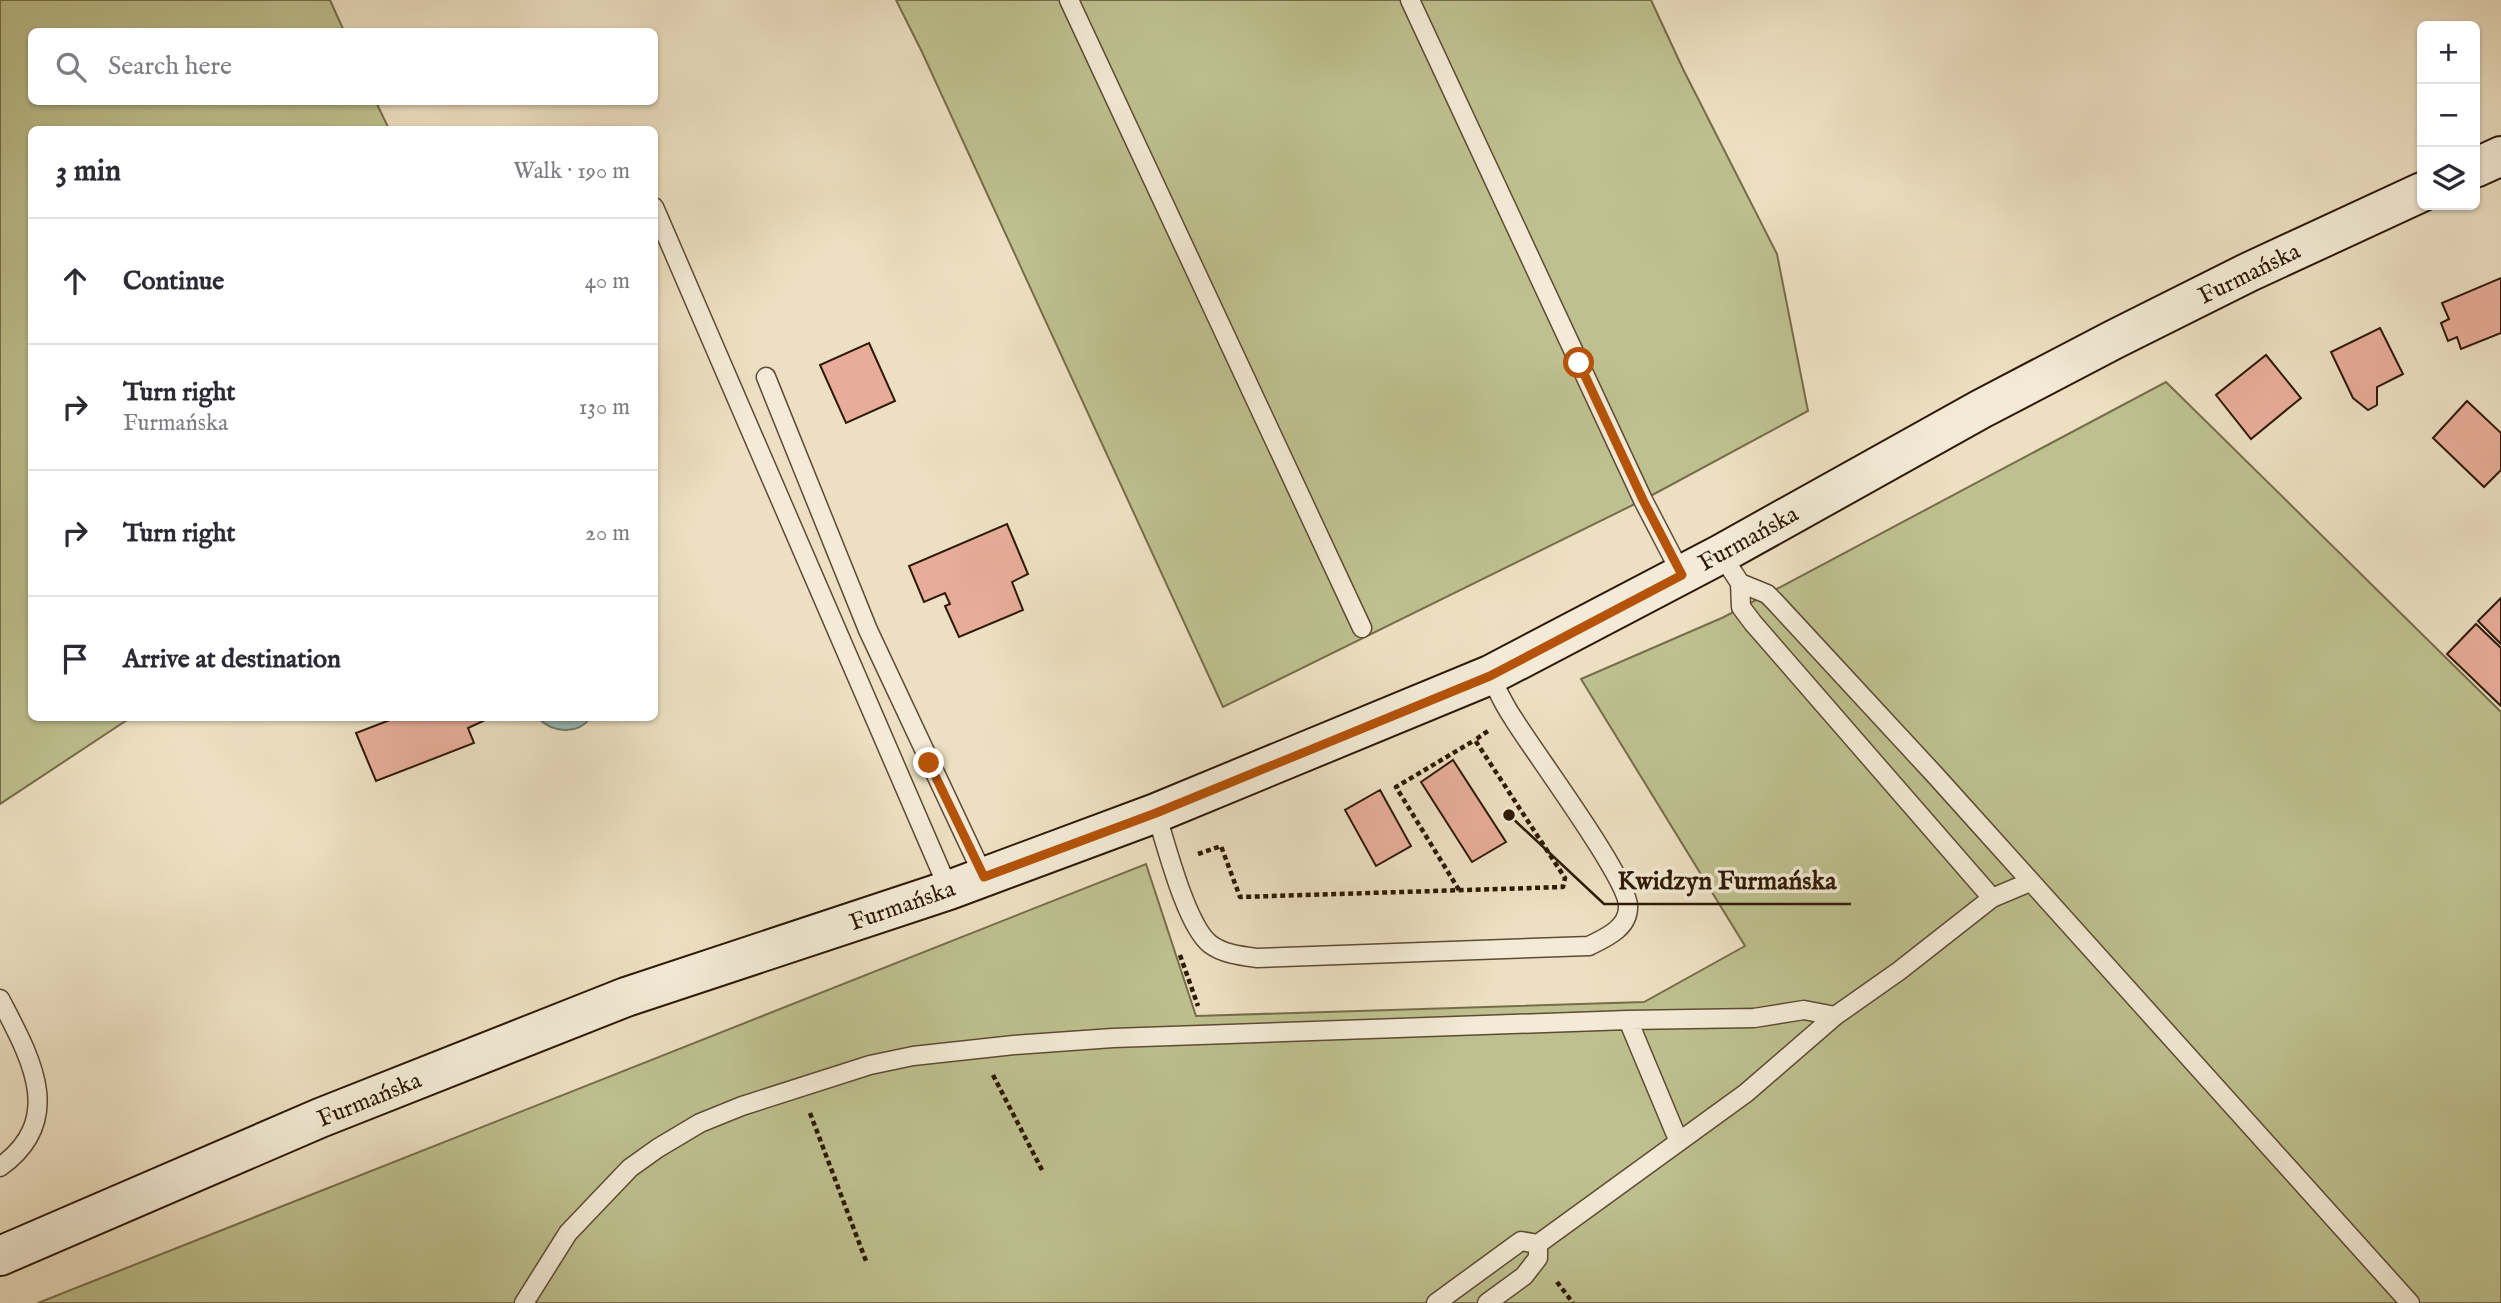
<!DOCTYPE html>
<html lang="en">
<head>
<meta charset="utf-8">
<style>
  body { margin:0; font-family:"IM FELL English",serif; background:#f7f7f7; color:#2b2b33 }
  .controls { position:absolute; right:21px; top:21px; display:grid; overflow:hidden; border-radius:10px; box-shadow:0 2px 5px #0004 }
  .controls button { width:63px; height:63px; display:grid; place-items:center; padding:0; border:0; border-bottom:2px solid #e1e1e2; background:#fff; color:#2b2b33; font:35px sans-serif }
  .stop { position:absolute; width:21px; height:21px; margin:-16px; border:5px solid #b45309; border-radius:50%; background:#fff }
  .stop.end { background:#b45309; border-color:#fff; box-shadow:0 2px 7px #0008 }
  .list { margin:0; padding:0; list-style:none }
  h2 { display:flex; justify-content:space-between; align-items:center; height:91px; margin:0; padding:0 28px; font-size:30px }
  h2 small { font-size:23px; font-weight:400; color:#7c7c81 }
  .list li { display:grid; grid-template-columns:46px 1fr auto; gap:21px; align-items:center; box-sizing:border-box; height:126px; padding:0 28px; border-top:2px solid #e1e1e2 }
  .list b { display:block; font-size:26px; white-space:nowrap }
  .list p { margin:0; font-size:23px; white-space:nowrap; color:#7c7c81 }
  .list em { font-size:23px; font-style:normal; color:#7c7c81 }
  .icon { flex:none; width:38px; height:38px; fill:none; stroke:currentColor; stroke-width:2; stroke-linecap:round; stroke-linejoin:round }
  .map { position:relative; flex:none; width:2501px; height:1303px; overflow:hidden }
  .search { position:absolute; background:#fff; box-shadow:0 2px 5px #0004; left:28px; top:28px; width:630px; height:77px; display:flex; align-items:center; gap:18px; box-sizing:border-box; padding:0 24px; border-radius:10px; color:#7c7c81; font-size:26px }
  .panel { position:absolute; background:#fff; box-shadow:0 2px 5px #0004; left:28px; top:126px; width:630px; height:595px; border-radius:10px }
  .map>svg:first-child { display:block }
  .green { fill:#bec18f; stroke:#766d4a; stroke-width:2 }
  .water { fill:#9abcb8; stroke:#6f7b70; stroke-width:2 }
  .building { fill:#e8ad99; stroke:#2e1905; stroke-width:2 }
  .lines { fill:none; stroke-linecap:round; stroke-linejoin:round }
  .lane-casing { stroke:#5e4b34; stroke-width:21 }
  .secondary-casing { stroke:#2e1905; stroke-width:42 }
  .path { stroke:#2e1905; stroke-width:4.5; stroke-dasharray:5 3.5; stroke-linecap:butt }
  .lane { stroke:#f3ebd7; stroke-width:18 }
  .secondary { stroke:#f3ebd7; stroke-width:38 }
  .route { stroke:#b45309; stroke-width:9 }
  .labels { text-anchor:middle; stroke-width:7; stroke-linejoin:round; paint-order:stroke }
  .street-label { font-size:24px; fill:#2e1905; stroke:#f3ebd7 }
  .leader { fill:none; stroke:#2e1905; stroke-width:2.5 }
  .callout-dot { fill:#2e1905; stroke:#f3ebd7; stroke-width:2.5 }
  .callout-label { font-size:26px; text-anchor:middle; font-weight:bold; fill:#2e1905; stroke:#f3ebd7; stroke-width:7; stroke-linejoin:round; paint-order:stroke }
</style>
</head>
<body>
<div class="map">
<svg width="2501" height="1303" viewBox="0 0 2501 1303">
  <rect width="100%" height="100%" fill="#ede0c2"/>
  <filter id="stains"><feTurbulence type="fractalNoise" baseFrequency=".00286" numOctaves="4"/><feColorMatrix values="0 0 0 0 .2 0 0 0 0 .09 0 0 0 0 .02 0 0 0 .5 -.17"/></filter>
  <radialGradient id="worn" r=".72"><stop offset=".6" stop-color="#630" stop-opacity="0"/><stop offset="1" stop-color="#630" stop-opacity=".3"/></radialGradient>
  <path class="green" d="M0,0H330L344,31L32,32V102H376L389,129L32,130V718H130L0,804Z
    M896,0H1651L1683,69L1777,254L1808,411L1643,500L1223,707L922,52Z
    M2166,382L2501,712V1303H38L1146,864L1196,1016L1644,1002L1745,946L1581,679L1724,617Z"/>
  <path class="water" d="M538,718H590C577,736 552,732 538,718Z"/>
  <path class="building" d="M2501,278V333L2461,349L2457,337L2448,341L2441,323L2449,319L2442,303Z
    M2380,328L2403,374L2377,387V405L2368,410L2353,398L2331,352Z
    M869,343L895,401L846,423L820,365Z
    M2266,355L2301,398L2251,439L2216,395Z
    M2467,401L2501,433V470L2484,487L2433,438Z
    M1007,524L1028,574L1012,582L1023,610L959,637L945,606L950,604L945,593L924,602L909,566Z
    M2501,598V644L2478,621Z
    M2476,624L2501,648V706L2447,654Z
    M395,718H481L483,721L468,728L474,743L376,781L356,733Z
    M1453,760L1506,842L1472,862L1421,782Z
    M1380,790L1411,846L1376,866L1345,810Z"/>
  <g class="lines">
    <g class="lane-casing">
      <path id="lane" d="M1069,0L1362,628
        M1410,0L1643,500L1682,575
        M654,207L949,890
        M766,377L868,630L984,877
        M1721,554L1740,583L1741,607L1753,623L1992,898
        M1740,583L1767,594L1775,602L1935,775L2410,1303
        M1156,813C1166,844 1186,925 1210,944C1223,954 1242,956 1257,958L1589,946C1605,938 1629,928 1628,906C1628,878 1533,751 1513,718C1504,705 1497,690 1490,675
        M0,999C30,1057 67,1119 0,1167
        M1628,1020L1679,1142
        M524,1303L568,1233L630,1168L658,1148L700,1123L742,1106L870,1065L913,1056L1014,1045L1113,1038L1628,1020L1754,1018L1804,1010L1835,1016
        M1436,1303L1521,1241L1538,1244L1746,1093L1835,1016L1899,971L1992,898L2030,882
        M1487,1303L1524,1276L1538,1258V1244"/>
    </g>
    <g class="secondary-casing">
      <path id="secondary" d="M2475,168L2501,156
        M0,1256L320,1118L626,997L949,890L1156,813L1490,675L1721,554L1981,409L2115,339L2249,272L2422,192"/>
    </g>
    <path class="path" d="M1198,854L1221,846L1240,897L1563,887L1565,878L1475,740L1488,731
      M1459,890L1396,787L1475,740
      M1180,955L1198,1006
      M993,1075L1042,1170
      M810,1113L866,1261
      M1557,1282L1573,1303"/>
    <use href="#lane" class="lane"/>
    <use href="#secondary" class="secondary"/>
  </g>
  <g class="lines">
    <path class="route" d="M929,763L984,877L1156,813L1490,676L1682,575L1643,500L1579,363"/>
  </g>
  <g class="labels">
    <g class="street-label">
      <text transform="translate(2249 273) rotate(-26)" y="8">Furmańska</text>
      <text transform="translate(1748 538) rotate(-29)" y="8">Furmańska</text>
      <text transform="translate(902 905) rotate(-19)" y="8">Furmańska</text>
      <text transform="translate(369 1099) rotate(-22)" y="8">Furmańska</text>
    </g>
  </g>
  <path class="leader" d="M1509 815L1604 904H1851"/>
  <circle class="callout-dot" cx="1509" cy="815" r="7"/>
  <g class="callout-label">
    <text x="1727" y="889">Kwidzyn Furmańska</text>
  </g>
  <rect width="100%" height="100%" filter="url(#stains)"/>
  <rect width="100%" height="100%" fill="url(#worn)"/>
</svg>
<div class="controls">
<button>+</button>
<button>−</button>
<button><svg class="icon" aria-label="layers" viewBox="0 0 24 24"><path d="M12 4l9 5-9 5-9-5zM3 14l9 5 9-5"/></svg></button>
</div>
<div class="stop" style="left:1579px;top:363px"></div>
<div class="stop end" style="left:929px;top:763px"></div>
<div class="search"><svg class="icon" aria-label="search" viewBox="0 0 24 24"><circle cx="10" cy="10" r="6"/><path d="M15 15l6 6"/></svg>Search here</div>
<section class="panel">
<h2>3 min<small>Walk · 190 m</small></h2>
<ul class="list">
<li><svg class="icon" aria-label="ahead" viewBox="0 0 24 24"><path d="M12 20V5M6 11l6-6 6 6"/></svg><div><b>Continue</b></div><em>40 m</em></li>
<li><svg class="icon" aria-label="right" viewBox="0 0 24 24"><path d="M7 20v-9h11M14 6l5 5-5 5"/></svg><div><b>Turn right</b><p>Furmańska</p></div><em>130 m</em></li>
<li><svg class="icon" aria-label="right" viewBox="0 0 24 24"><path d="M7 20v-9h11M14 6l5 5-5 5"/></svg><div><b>Turn right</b></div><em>20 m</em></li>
<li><svg class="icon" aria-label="arrive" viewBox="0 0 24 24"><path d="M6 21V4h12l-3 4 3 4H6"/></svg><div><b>Arrive at destination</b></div></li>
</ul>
</section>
</div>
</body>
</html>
